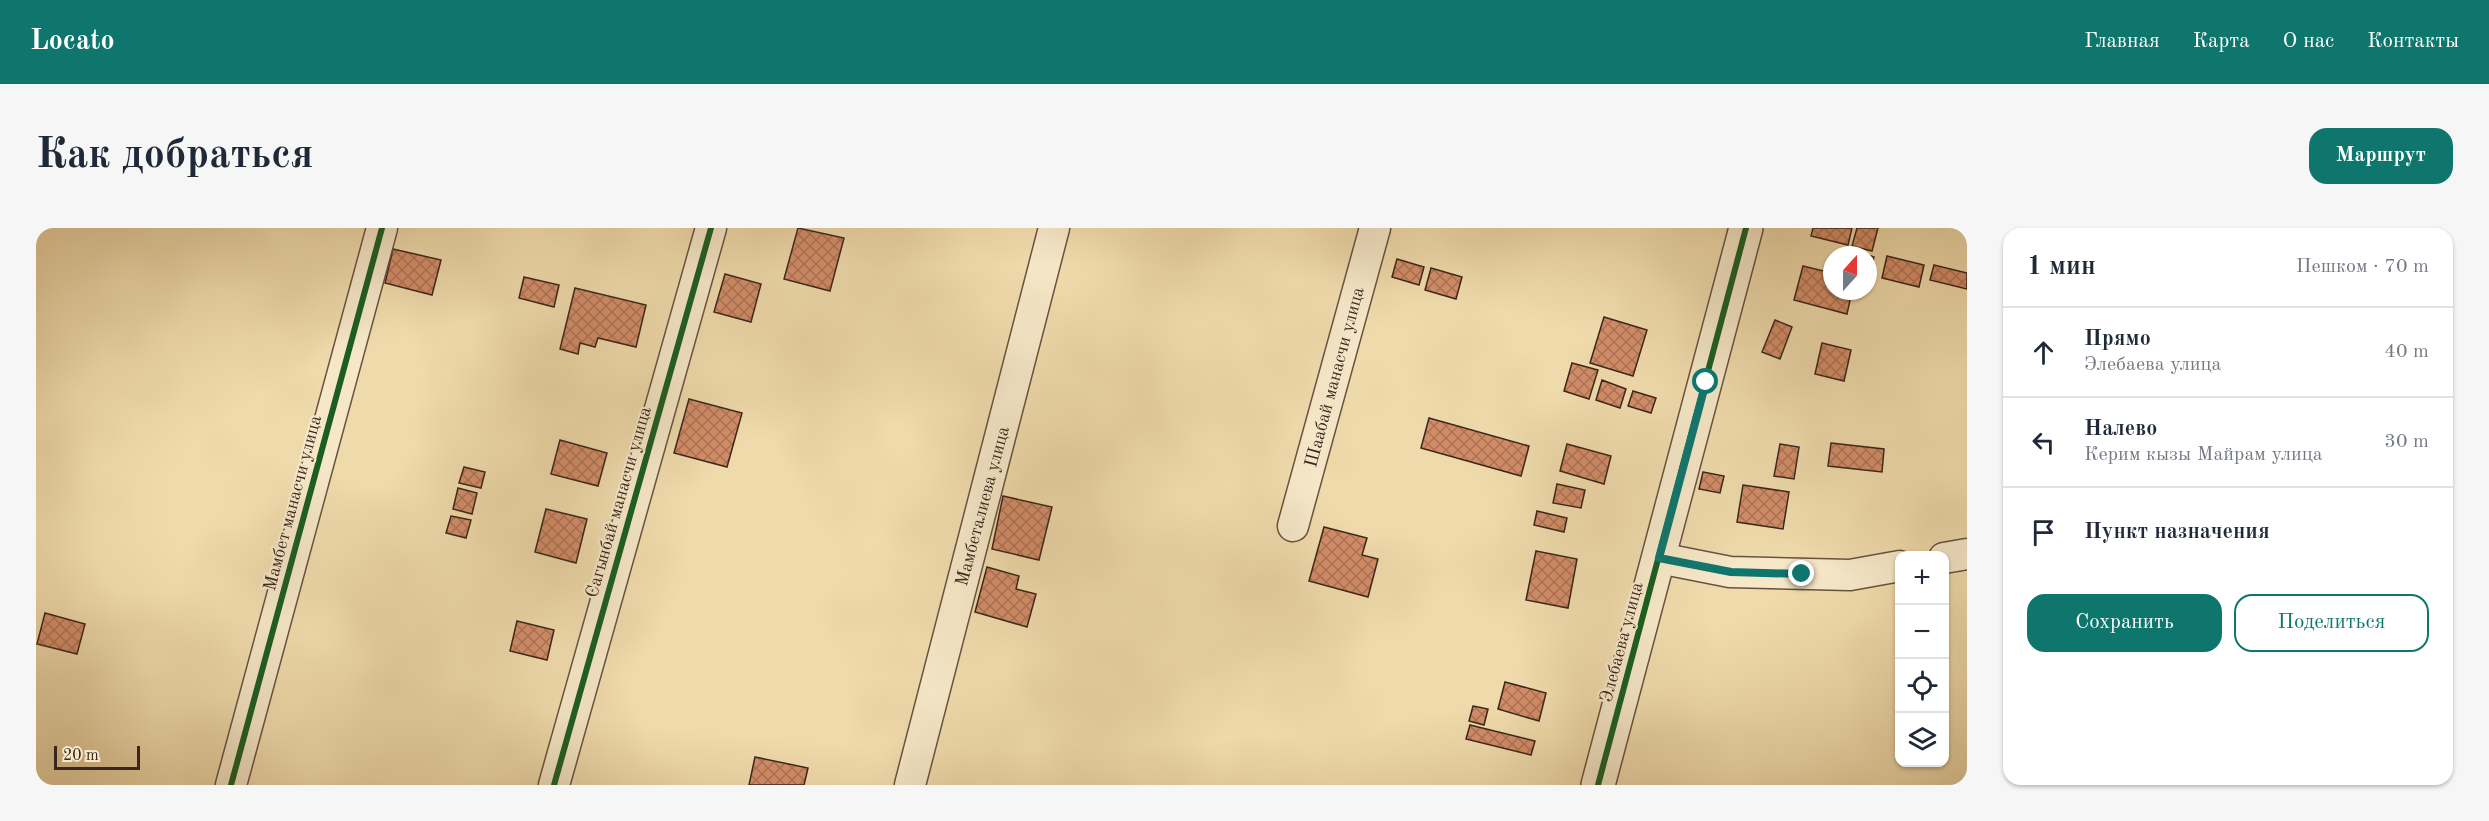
<!DOCTYPE html>
<html lang="ru">
<head>
<meta charset="utf-8">
<style>
  body { margin:0; font-family:"Old Standard TT",serif; background:#f6f6f7; color:#1f2937 }
  .controls { position:absolute; right:18px; bottom:18px; display:grid; overflow:hidden; border-radius:12px; box-shadow:0 2px 4px #0004 }
  .controls button { width:54px; height:54px; display:grid; place-items:center; padding:0; border:0; border-bottom:2px solid #e0e1e3; background:#fff; color:#1f2937; font:30px sans-serif }
  .compass { position:absolute; left:1787px; top:18px; width:54px; height:54px; border-radius:50%; background:#fff; box-shadow:0 2px 4px #0004; rotate:21deg }
  .scale { position:absolute; left:18px; bottom:15px; width:86px; box-sizing:border-box; padding-left:6px; border:3px solid #3b251c; border-top:0; font-size:16px; line-height:21px; white-space:nowrap; color:#3b251c; -webkit-text-stroke:4px #f5e7c8; paint-order:stroke }
  .stop { position:absolute; width:18px; height:18px; margin:-14px; border:4px solid #0f766e; border-radius:50%; background:#fff }
  .stop.end { background:#0f766e; border-color:#fff; box-shadow:0 2px 6px #0008 }
  .list { margin:0; padding:0; list-style:none }
  h2 { display:flex; justify-content:space-between; align-items:center; height:78px; margin:0; padding:0 24px; font-size:26px }
  h2 small { font-size:20px; font-weight:400; color:#747a83 }
  .list li { display:grid; grid-template-columns:39px 1fr auto; gap:18px; align-items:center; box-sizing:border-box; height:90px; padding:0 24px; border-top:2px solid #e0e1e3 }
  .list b { display:block; font-size:22px; white-space:nowrap }
  .list p { margin:0; font-size:20px; white-space:nowrap; color:#747a83 }
  .list em { font-size:20px; font-style:normal; color:#747a83 }
  .actions { display:flex; gap:12px; padding:18px 24px }
  .actions a { flex:1; padding:14px 0; border:2px solid #0f766e; border-radius:18px; text-align:center; font-size:21px; color:#0f766e }
  .actions .main { background:#0f766e; color:#fff }
  .icon { flex:none; width:33px; height:33px; fill:none; stroke:currentColor; stroke-width:2; stroke-linecap:round; stroke-linejoin:round }
  .map { position:relative; flex:none; width:1931px; height:557px; overflow:hidden; border-radius:18px }
  header { display:flex; align-items:center; gap:36px; box-sizing:border-box; height:84px; padding:0 30px; background:#0f766e; color:#fff }
  header strong { font-size:28px }
  nav { display:flex; gap:33px; margin-inline-start:auto; font-size:21px }
  .intro { display:flex; align-items:center; justify-content:space-between; box-sizing:border-box; height:144px; padding:0 36px }
  h1 { margin:0; font-size:42px }
  .button { padding:15px 27px; border-radius:18px; background:#0f766e; color:#fff; font-size:21px; font-weight:700 }
  main { display:flex; gap:36px; padding:0 36px }
  aside { flex:1; background:#fff; border-radius:18px; box-shadow:0 2px 4px #0004 }
  .map>svg:first-child { display:block }
  .building { fill:url(#building-cross-hatch); stroke:#3b251c; stroke-width:1.5 }
  .lines { fill:none; stroke-linecap:round; stroke-linejoin:round }
  .minor-casing { stroke:#685240; stroke-width:33 }
  .tertiary-casing { stroke:#685240; stroke-width:36 }
  .minor { stroke:#f5e7c8; stroke-width:30 }
  .tertiary { stroke:#f5e7c8; stroke-width:33 }
  .cycleway-casing { stroke:#f5e7c8; stroke-width:10 }
  .cycleway { stroke:#1b5e20; stroke-width:6 }
  .route { stroke:#0f766e; stroke-width:8 }
  .labels { text-anchor:middle; stroke-width:4.5; stroke-linejoin:round; paint-order:stroke }
  .street-label { font-size:18px; fill:#3b251c; stroke:#f5e7c8 }
</style>
</head>
<body>
<header>
<strong>Locato</strong>
<nav><a>Главная</a><a>Карта</a><a>О нас</a><a>Контакты</a></nav>
</header>
<div class="intro"><h1>Как добраться</h1><a class="button">Маршрут</a></div>
<main>
<div class="map">
<svg width="1931" height="557" viewBox="0 0 1931 557">
  <defs>
    <pattern id="building-cross-hatch" width="8" height="8" patternUnits="userSpaceOnUse" patternTransform="scale(1.5)"><rect width="8" height="8" fill="#d28d68"/><path d="M0 0l8 8M0 8l8-8" fill="none" stroke="#ac7355"/></pattern>
  </defs>
  <rect width="100%" height="100%" fill="#efdaab"/>
  <filter id="stains"><feTurbulence type="fractalNoise" baseFrequency=".00333" numOctaves="4"/><feColorMatrix values="0 0 0 0 .2 0 0 0 0 .09 0 0 0 0 .02 0 0 0 .5 -.17"/></filter>
  <radialGradient id="worn" r=".72"><stop offset=".6" stop-color="#630" stop-opacity="0"/><stop offset="1" stop-color="#630" stop-opacity=".3"/></radialGradient>
  <path class="building" d="M762,0L808,10L794,63L748,51Z
    M1777,0H1816L1812,17L1775,8Z
    M1821,0H1842L1836,23L1816,18Z
    M357,21L405,32L396,67L349,55Z
    M1832,27L1838,29L1832,50Z
    M1851,28L1888,37L1883,59L1846,50Z
    M1361,31L1388,39L1383,57L1356,49Z
    M1898,37L1931,45V61L1894,52Z
    M1767,38L1796,45V63H1816L1811,86L1758,72Z
    M1395,40L1426,49L1420,71L1389,62Z
    M689,46L725,56L715,94L678,84Z
    M488,49L523,57L518,79L483,70Z
    M539,60L610,77L600,119L562,110L559,119L544,115L542,126L524,121Z
    M1568,89L1611,102L1597,148L1554,135Z
    M1739,92L1756,99L1744,131L1726,124Z
    M1786,115L1815,122L1808,153L1779,146Z
    M1536,135L1562,142L1553,171L1528,163Z
    M1566,152L1590,161L1584,180L1560,172Z
    M1597,163L1620,170L1615,185L1592,178Z
    M653,171L706,185L691,239L638,225Z
    M1393,190L1493,218L1485,248L1385,220Z
    M524,212L571,225L562,258L515,246Z
    M1795,215L1848,221L1846,244L1792,238Z
    M1531,216L1575,228L1568,256L1524,243Z
    M1744,216L1763,219L1758,251L1738,248Z
    M428,239L449,244L445,260L423,255Z
    M1667,244L1688,248L1684,265L1663,261Z
    M1521,256L1549,262L1545,280L1517,275Z
    M1707,257L1753,264L1747,301L1701,294Z
    M422,260L441,265L436,286L417,281Z
    M967,268L1016,279L1003,332L956,321Z
    M510,281L551,291L540,335L499,324Z
    M1501,283L1531,290L1528,304L1498,297Z
    M415,288L435,292L430,310L410,305Z
    M1288,299L1331,310L1326,327L1342,331L1332,369L1273,353Z
    M1500,323L1541,331L1532,380L1490,372Z
    M951,339L983,348L980,361L1000,366L991,399L939,384Z
    M9,385L49,396L41,426L1,416Z
    M481,393L518,402L511,432L474,423Z
    M1469,454L1510,465L1503,493L1462,481Z
    M1437,478L1452,481L1448,497L1433,493Z
    M1434,497L1499,513L1495,527L1430,511Z
    M719,529L772,540L768,557H713Z"/>
  <g class="lines">
    <g class="minor-casing">
      <path id="minor" d="M1257,298L1339,0
        M1623,330L1694,344L1814,347L1864,338
        M1908,330L1931,326
        M195,557L346,0
        M518,557L675,0
        M874,557L1018,0"/>
    </g>
    <g class="tertiary-casing">
      <path id="tertiary" d="M1562,557L1710,0"/>
    </g>
    <use href="#minor" class="minor"/>
    <use href="#tertiary" class="tertiary"/>
    <g class="cycleway-casing">
      <path id="cycleway" d="M195,557L346,0
        M518,557L675,0
        M1562,557L1710,0"/>
    </g>
    <use href="#cycleway" class="cycleway"/>
  </g>
  <g class="lines">
    <path class="route" d="M1670,154L1623,330L1695,344L1766,346"/>
  </g>
  <g class="labels">
    <g class="street-label">
      <text transform="translate(1298 149) rotate(-75)" y="6">Шаабай манасчи улица</text>
      <text transform="translate(582 274) rotate(-74)" y="6">Сагынбай манасчи улица</text>
      <text transform="translate(256 275) rotate(-75)" y="6">Мамбет манасчи улица</text>
      <text transform="translate(946 278) rotate(-75)" y="6">Мамбеталиева улица</text>
      <text transform="translate(1585 414) rotate(-75)" y="6">Элебаева улица</text>
    </g>
  </g>
  <rect width="100%" height="100%" filter="url(#stains)"/>
  <rect width="100%" height="100%" fill="url(#worn)"/>
</svg>
<div class="controls">
<button>+</button>
<button>−</button>
<button><svg class="icon" aria-label="locate" viewBox="0 0 24 24"><circle cx="12" cy="12" r="6"/><path d="M12 2v4M12 18v4M2 12h4M18 12h4"/></svg></button>
<button><svg class="icon" aria-label="layers" viewBox="0 0 24 24"><path d="M12 4l9 5-9 5-9-5zM3 14l9 5 9-5"/></svg></button>
</div>
<svg class="compass" viewBox="-18 -18 36 36"><path d="M0-13l5 13h-10z" fill="#e53935"/><path d="M0 13l5-13h-10z" fill="#747a83"/></svg>
<div class="scale">20 m</div>
<div class="stop" style="left:1670px;top:154px"></div>
<div class="stop end" style="left:1766px;top:346px"></div>
</div>
<aside>
<h2>1 мин<small>Пешком · 70 m</small></h2>
<ul class="list">
<li><svg class="icon" aria-label="ahead" viewBox="0 0 24 24"><path d="M12 20V5M6 11l6-6 6 6"/></svg><div><b>Прямо</b><p>Элебаева улица</p></div><em>40 m</em></li>
<li><svg class="icon" aria-label="left" viewBox="0 0 24 24"><path d="M17 20v-9H6M10 6l-5 5 5 5"/></svg><div><b>Налево</b><p>Керим кызы Майрам улица</p></div><em>30 m</em></li>
<li><svg class="icon" aria-label="arrive" viewBox="0 0 24 24"><path d="M6 21V4h12l-3 4 3 4H6"/></svg><div><b>Пункт назначения</b></div></li>
</ul>
<div class="actions"><a class="main">Сохранить</a><a>Поделиться</a></div>
</aside>
</main>
</body>
</html>
